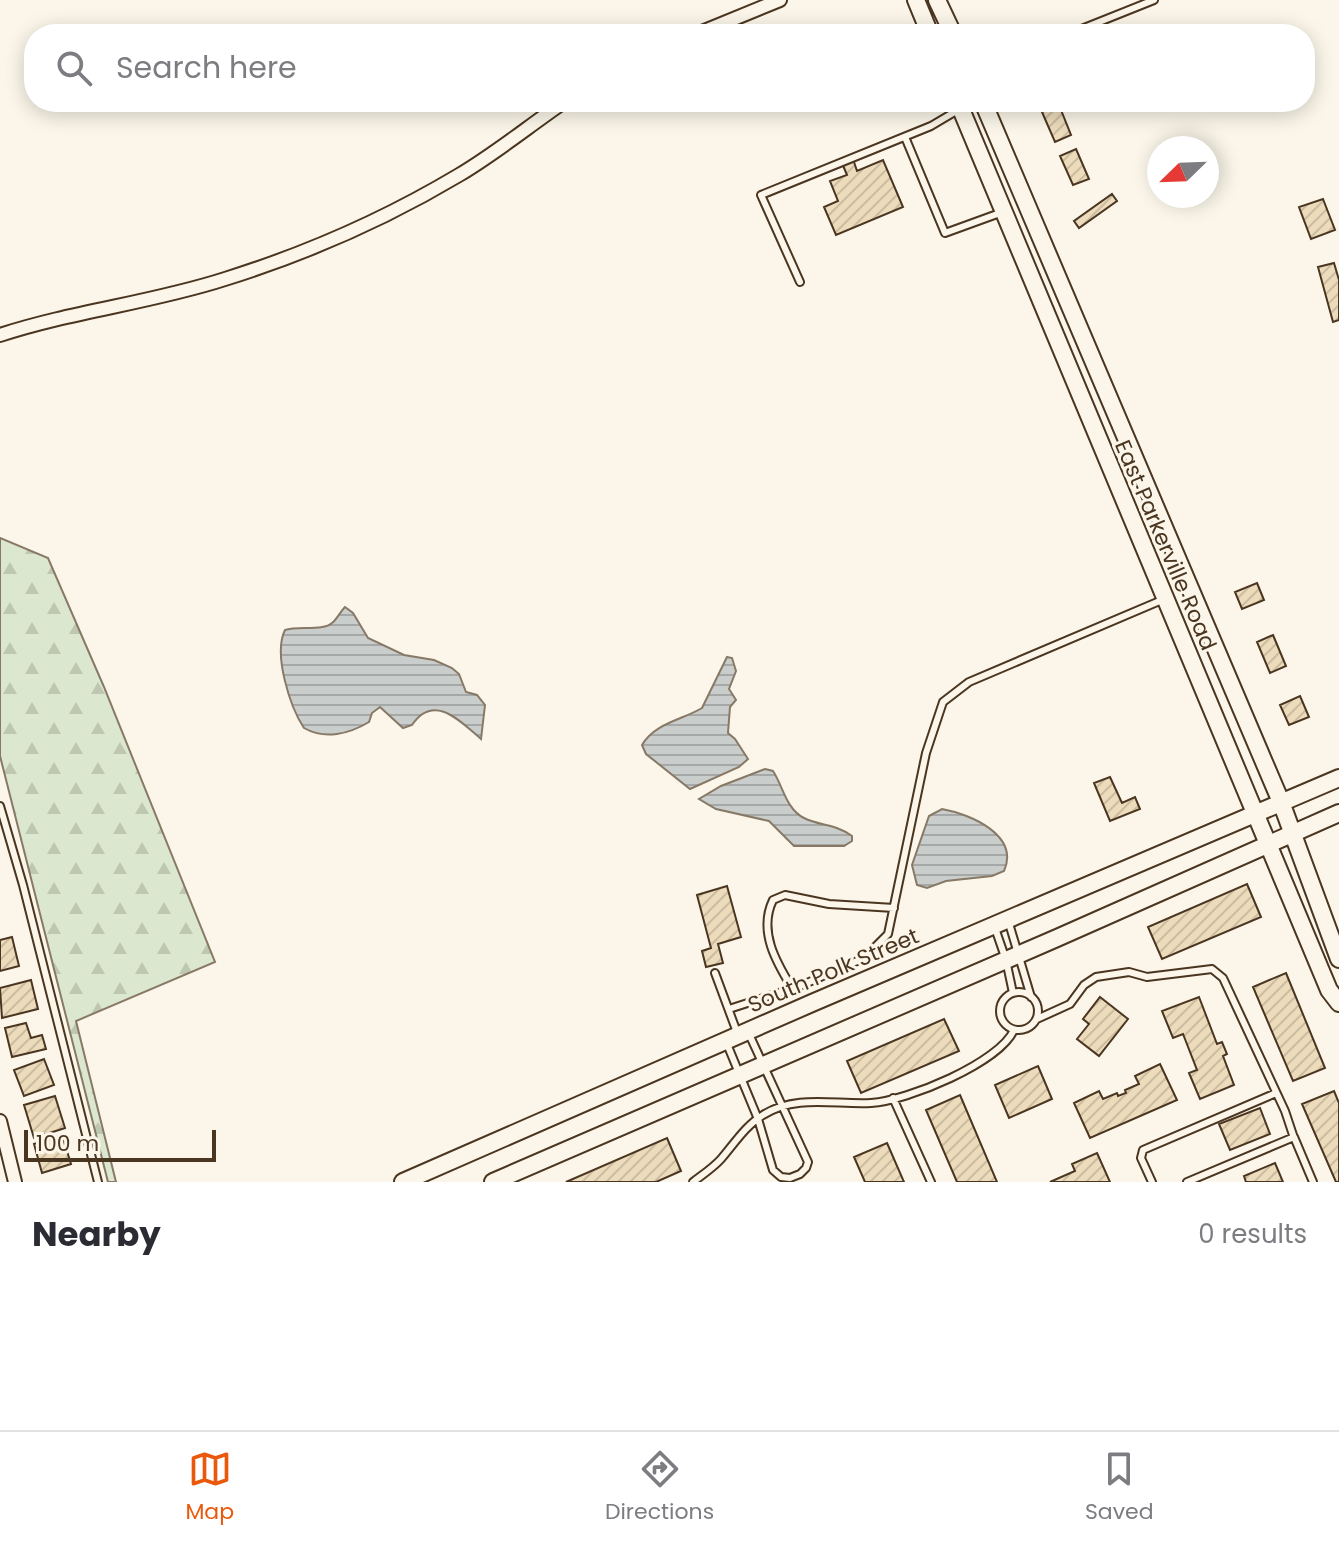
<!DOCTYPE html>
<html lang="en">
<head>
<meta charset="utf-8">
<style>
  body { margin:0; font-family:Poppins,sans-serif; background:#f7f7f7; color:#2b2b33 }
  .compass { position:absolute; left:1147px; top:136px; width:72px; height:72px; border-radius:50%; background:#fff; box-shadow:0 4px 20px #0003; rotate:247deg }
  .scale { position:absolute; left:24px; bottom:20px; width:192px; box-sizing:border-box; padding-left:8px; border:4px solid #4a3520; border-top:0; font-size:22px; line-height:28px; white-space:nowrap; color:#4a3520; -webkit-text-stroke:6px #fbf6e9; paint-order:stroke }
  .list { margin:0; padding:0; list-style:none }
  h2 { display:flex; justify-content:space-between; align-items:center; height:104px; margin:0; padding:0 32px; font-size:34px }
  h2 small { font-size:26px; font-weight:400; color:#7c7c81 }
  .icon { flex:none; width:44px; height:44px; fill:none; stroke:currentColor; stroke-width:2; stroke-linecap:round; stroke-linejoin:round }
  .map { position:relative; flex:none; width:1339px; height:1182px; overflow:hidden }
  .search { position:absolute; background:#fff; box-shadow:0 4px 20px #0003; left:24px; right:24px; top:24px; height:88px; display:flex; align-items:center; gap:20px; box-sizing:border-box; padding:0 28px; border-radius:32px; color:#7c7c81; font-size:30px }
  .sheet { height:248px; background:#fff }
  nav { display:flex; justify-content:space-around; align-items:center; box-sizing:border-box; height:112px; border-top:2px solid #e1e1e2; background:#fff; font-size:22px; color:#7c7c81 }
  nav a { display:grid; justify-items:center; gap:4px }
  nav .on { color:#ea580c }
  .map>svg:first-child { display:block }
  .forest { fill:url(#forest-firs); stroke:#887966; stroke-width:2 }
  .water { fill:url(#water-rules); stroke:#887966; stroke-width:2 }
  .building { fill:url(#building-hatch); stroke:#4a3520; stroke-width:2 }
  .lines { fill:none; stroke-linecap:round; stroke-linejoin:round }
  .service-casing { stroke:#4a3520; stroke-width:10 }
  .minor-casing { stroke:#4a3520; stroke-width:16 }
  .secondary-casing { stroke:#4a3520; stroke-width:20 }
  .service { stroke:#fbf6e9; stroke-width:6 }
  .minor { stroke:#fbf6e9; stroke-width:12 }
  .secondary { stroke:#fbf6e9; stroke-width:16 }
  .labels { text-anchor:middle; stroke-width:6; stroke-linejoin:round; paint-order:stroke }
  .street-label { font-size:22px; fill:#4a3520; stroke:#fbf6e9 }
</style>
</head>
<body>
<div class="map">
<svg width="1339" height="1182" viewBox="0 0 1339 1182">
  <defs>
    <pattern id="forest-firs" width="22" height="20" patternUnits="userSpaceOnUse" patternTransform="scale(2)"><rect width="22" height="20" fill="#dce7d0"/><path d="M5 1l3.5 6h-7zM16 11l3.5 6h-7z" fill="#bec7b2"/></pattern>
    <pattern id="water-rules" width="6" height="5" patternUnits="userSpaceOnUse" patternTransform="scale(2)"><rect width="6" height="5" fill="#c9cecd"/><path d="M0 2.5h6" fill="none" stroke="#a5a8a6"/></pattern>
    <pattern id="building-hatch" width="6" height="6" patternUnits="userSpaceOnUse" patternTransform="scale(2)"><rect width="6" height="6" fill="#ecdcbc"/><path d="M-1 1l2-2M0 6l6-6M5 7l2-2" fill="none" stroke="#ccbda1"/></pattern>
  </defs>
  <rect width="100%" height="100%" fill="#fbf6e9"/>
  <path class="forest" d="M0,538L48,558L104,687L215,962L76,1021L116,1182H108L0,756Z"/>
  <path class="water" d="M345,607L353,613L368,638L404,655L434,660L452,668L459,674L466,692L477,695L485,705L481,739C461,722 434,692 412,725L403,728L380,707L372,713L369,722C349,734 325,740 304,728C290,707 273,654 285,630C298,626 324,631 332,623C337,619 340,612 345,607Z
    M727,657L732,658L736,671L729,689L736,700L730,707L728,733L735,739L748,759L739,767L690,789L646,754L642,745C655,723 682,720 702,708Z
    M765,769L773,771C783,786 786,809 804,818C820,826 836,824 852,836V841L844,846H794L769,821L716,809L699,799L721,786Z
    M942,809C970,814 1020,835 1004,871L992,876L946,881L927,888L917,885L912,865L929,816Z"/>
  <path class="building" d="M1059,105L1071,135L1055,142L1042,112Z
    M1076,149L1089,179L1073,185L1060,156Z
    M853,159L857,171L883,160L903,207L836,235L824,207L838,201L830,181L847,175L842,163Z
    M1112,194L1117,201L1079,228L1074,221Z
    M1323,199L1335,230L1311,239L1299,207Z
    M1334,263L1339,280V320L1333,322L1318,267Z
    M1257,583L1264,600L1242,609L1235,592Z
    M1273,635L1286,666L1270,673L1257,642Z
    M1300,696L1309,717L1289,725L1280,705Z
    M1110,777L1122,803L1135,797L1140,809L1110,821L1094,783Z
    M1247,884L1261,917L1162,959L1148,927Z
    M727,886L741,937L718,944L723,963L706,967L702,951L711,948L697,895Z
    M12,937L19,966L0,971V940Z
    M1286,973L1325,1068L1293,1081L1253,987Z
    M31,980L38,1009L2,1018L0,988Z
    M1100,997L1128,1019L1099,1056L1077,1039L1089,1024L1083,1019Z
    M1199,997L1217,1044L1222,1042L1227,1054L1223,1056L1234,1085L1200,1099L1189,1073L1197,1070L1183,1034L1173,1038L1162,1011Z
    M944,1019L959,1051L861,1093L847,1061Z
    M26,1023L31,1038L42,1035L46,1049L12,1057L5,1028Z
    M44,1059L54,1085L24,1096L14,1070Z
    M1160,1064L1177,1100L1090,1138L1074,1103L1099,1091L1103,1099L1117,1093L1118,1096L1126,1093L1125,1090L1139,1084L1135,1076Z
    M1038,1066L1052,1099L1009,1118L995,1085Z
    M1334,1091L1339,1103V1182H1336L1302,1104Z
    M960,1095L997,1182H957L926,1110Z
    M55,1096L65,1128L34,1138L24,1105Z
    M1260,1108L1270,1134L1230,1150L1219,1124Z
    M62,1135L71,1164L42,1173L34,1144Z
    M667,1138L681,1171L656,1182H566Z
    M887,1143L904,1182H865L854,1157Z
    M1097,1153L1110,1182H1050L1075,1171L1072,1164Z
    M1275,1163L1283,1182H1246L1244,1176Z"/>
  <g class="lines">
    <g class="service-casing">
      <path id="service" d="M1069,34L1154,0
        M905,137L945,233L1000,213
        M800,282L761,195L931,126L958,110
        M0,806L23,885L98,1182
        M1008,920L1031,997
        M995,928L1006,960L1013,993
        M715,973L738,1035
        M792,988C776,962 758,931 773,900L785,895L829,904L894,908
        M1000 1011a19 19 0 1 1 38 0a19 19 0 1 1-38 0Z
        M729,1009L800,986L864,958L888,934L926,753L943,702L969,682L1162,600
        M1037,1019L1070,1004L1084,985L1096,977L1129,972L1147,977L1212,969L1223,978L1285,1111L1294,1138
        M727,1044L758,1119L773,1170L781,1177L790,1178L800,1174L806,1168L808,1162L749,1034
        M893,1098L931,1182
        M693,1182C702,1175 713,1168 721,1159C734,1144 746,1125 763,1115C796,1094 835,1105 871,1103C907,1101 999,1063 1014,1030
        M1152,1182L1141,1158L1143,1150L1276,1093
        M1187,1182L1294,1137L1313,1182"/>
    </g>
    <g class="minor-casing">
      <path id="minor" d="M697,34L780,0
        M625,102L626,104
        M0,335C73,311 151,303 225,279C305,254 387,218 459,175C496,153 529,126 564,102
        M0,1121L15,1182"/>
    </g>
    <g class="secondary-casing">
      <path id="secondary" d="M916,0L930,34
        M937,0L953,34
        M958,102L1329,990L1339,1003
        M983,102L1281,802L1339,959
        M403,1182L812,1003L1339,778
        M493,1182L1057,938L1339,813"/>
    </g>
    <use href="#service" class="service"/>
    <use href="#minor" class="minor"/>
    <use href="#secondary" class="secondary"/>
  </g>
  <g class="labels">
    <g class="street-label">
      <text transform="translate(1166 545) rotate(67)" y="8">East Parkerville Road</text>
      <text transform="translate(833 970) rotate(-23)" y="8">South Polk Street</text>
    </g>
  </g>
</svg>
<svg class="compass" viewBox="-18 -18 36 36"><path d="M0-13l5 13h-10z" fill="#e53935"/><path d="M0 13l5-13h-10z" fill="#7c7c81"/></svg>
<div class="scale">100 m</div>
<div class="search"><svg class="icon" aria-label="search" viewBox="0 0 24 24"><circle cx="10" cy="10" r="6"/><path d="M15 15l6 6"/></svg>Search here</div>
</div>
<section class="sheet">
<h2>Nearby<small>0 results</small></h2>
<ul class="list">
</ul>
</section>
<nav>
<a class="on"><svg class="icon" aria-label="map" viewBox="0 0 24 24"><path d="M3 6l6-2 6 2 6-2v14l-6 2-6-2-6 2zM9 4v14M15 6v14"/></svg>Map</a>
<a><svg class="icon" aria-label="directions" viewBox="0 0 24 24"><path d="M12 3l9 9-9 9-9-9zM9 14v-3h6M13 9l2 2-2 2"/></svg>Directions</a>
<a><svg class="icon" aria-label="saved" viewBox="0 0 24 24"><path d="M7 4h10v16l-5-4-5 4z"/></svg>Saved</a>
</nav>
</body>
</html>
